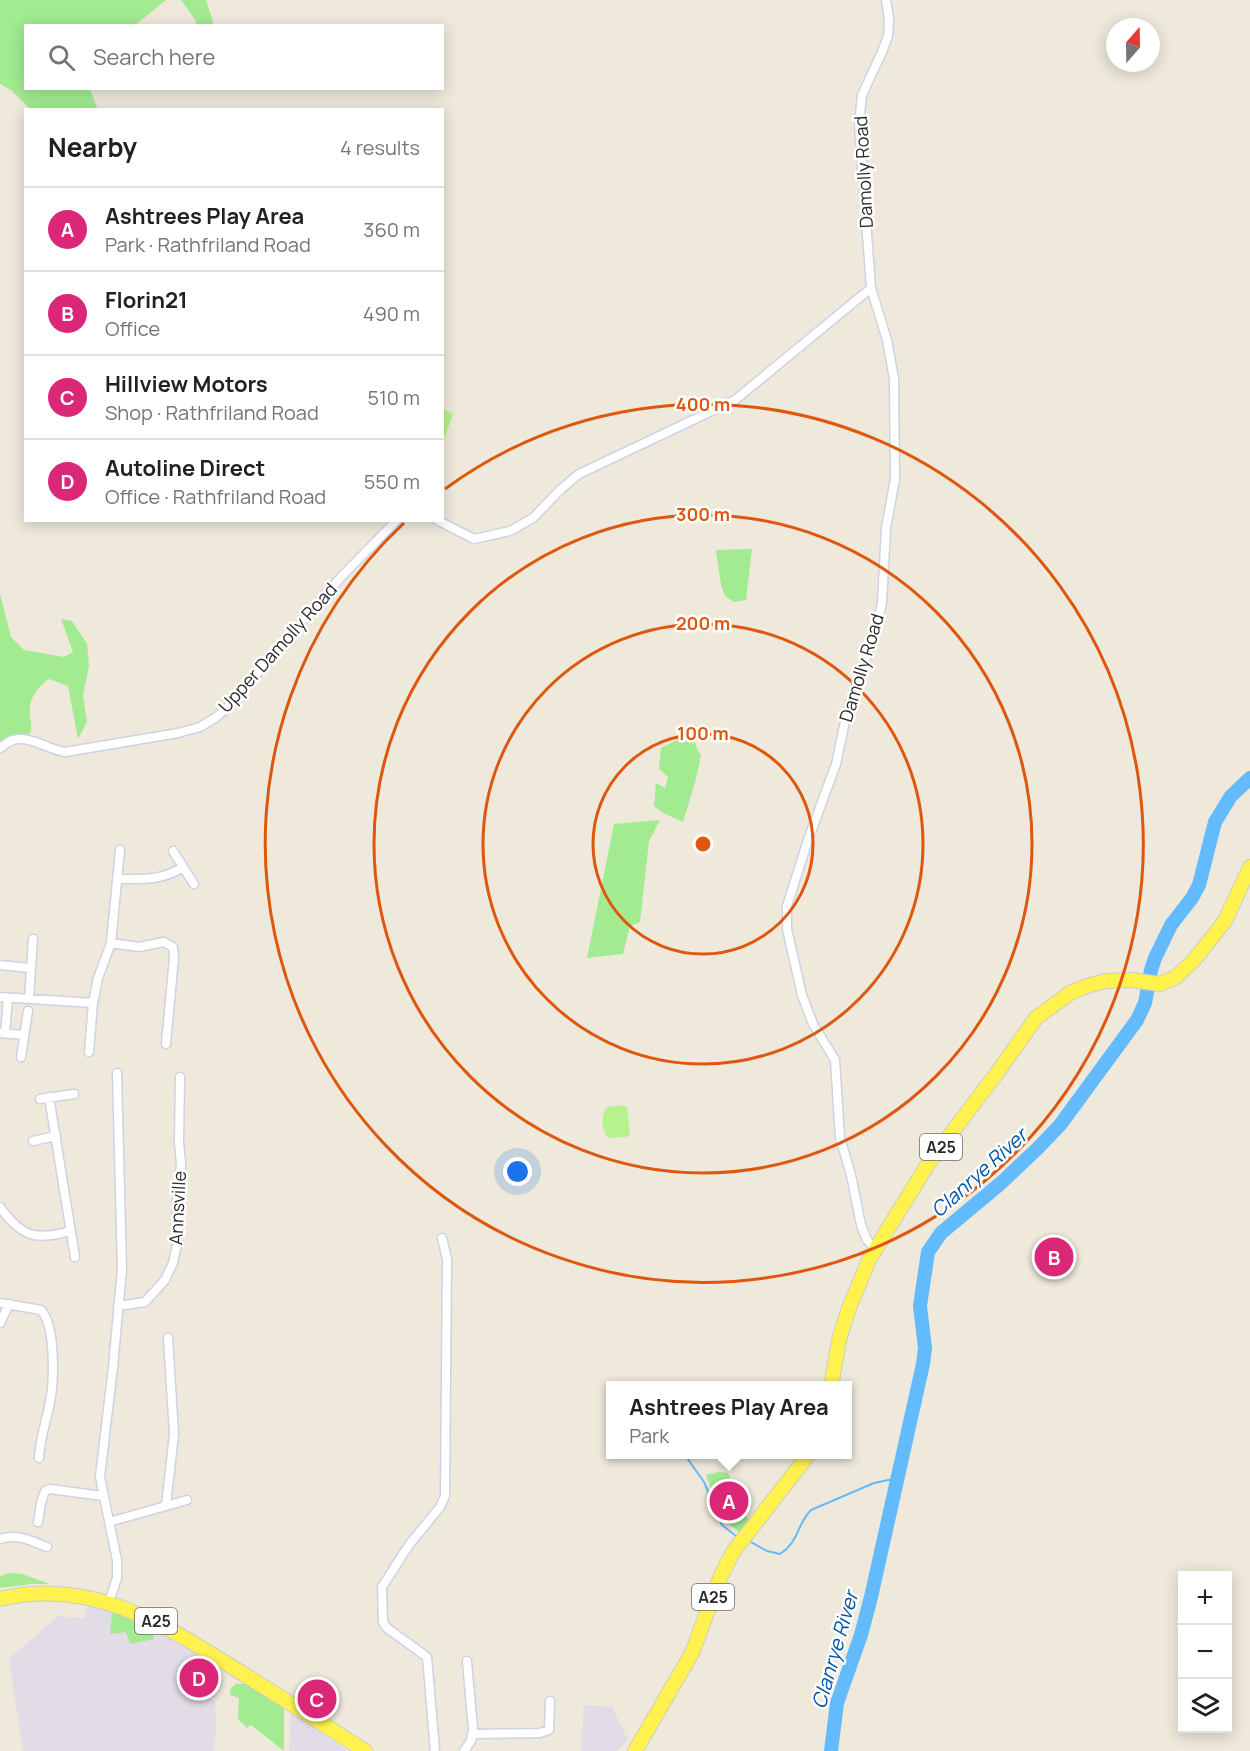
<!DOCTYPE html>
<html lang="en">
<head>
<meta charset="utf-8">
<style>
  body { margin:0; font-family:Manrope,sans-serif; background:#f6f6f6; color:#202124 }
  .controls { position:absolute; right:18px; bottom:18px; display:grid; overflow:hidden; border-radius:0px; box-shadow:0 3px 15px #0003 }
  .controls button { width:54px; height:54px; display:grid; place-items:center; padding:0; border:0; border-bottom:2px solid #e0e0e0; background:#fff; color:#202124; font:30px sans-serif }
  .compass { position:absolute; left:1106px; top:18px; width:54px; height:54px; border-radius:50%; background:#fff; box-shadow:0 3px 15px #0003; rotate:20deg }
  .you { position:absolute; left:518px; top:1172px; width:21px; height:21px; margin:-15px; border:4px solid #fff; border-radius:50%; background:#1a73e8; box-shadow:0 0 0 9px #1a73e833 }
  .badge { display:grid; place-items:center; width:39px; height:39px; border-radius:50%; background:#db2777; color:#fff; font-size:20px; font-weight:700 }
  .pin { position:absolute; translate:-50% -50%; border:3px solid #fff; box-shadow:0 2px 6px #0006 }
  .popup { position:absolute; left:606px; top:1381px; width:246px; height:78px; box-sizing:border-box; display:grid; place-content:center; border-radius:0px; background:#fff; filter:drop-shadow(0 2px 4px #0005); font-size:20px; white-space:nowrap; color:#757577 }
  .popup b { font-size:22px; color:#202124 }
  .popup::after { content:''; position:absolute; left:50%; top:100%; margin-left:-12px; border:12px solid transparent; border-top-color:#fff }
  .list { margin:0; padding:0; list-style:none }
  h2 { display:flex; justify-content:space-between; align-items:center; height:78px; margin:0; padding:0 24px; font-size:26px }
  h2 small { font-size:20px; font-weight:400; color:#757577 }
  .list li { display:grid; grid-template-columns:39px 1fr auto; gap:18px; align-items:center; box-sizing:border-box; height:84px; padding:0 24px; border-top:2px solid #e0e0e0 }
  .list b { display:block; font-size:22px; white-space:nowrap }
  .list p { margin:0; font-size:20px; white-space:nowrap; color:#757577 }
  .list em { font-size:20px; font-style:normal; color:#757577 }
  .icon { flex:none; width:33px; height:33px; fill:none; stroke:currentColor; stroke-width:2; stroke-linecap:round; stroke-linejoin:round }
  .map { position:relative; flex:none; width:1250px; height:1751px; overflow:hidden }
  .search { position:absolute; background:#fff; box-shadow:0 3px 15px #0003; left:24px; top:24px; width:420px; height:66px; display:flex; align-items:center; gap:15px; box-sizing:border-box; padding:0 21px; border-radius:0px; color:#757577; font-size:22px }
  .panel { position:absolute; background:#fff; box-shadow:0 3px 15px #0003; left:24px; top:108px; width:420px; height:414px; border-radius:0px }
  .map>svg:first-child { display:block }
  .industrial { fill:#e1dce6 }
  .green { fill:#a2eb91 }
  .pitch { fill:#b7f38c }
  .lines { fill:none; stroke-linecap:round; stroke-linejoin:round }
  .stream { stroke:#63bafc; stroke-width:2 }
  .river { stroke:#63bafc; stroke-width:14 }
  .street-casing { stroke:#d0d1e5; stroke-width:11 }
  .primary-casing { stroke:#ccc; stroke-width:16 }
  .street { stroke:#fff; stroke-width:8 }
  .primary { stroke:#fff24f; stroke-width:14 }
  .ring { fill:none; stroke:#df570e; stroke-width:3 }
  .labels { text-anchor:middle; stroke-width:5; stroke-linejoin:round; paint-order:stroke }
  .shield { fill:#fff; stroke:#6b6b6b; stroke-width:1.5 }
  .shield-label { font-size:16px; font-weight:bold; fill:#2b2b2b }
  .street-label { font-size:18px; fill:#2b2b2b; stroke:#fff }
  .water-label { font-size:20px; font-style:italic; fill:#0054a9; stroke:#fff }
  .centre { fill:#df570e; stroke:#fff; stroke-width:3 }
  .ring-label { font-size:18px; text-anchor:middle; font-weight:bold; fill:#df570e; stroke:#fff; stroke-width:5; stroke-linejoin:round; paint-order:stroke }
</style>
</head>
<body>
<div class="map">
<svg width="1250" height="1751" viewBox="0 0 1250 1751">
  <rect width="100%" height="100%" fill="#eee9db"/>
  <path class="industrial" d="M89,1601L211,1649L206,1697L215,1701L216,1730L214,1751H23L9,1659L58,1616L84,1618Z
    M584,1705L612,1707L628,1740L616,1751H581Z
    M291,1710L347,1751H289Z"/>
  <path class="green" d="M0,0H166L135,25L26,26V88L90,89L98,110L30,109L11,90L0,84Z
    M181,0H206L214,25H196V21Z
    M752,549L746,600L734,602L725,596L721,585L716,550Z
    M0,594L11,637L24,650L64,657L73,652L61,619L72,621L87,644L89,666L83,695L87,722L78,739L68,686L49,679C36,689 28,699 30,716C31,723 33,728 29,734L9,738L0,742Z
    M691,733C696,740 695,749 701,755L695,783L683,822L663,813L654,806L656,783L665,788L668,777L659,769L661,748Z
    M660,820L649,841L640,922L630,926L623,954L587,958L614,824Z
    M718,1472L728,1473L743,1504L741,1511L749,1519L739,1532L723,1519L706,1475Z
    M10,1573L22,1574L50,1584H32L0,1588V1576Z
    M115,1611L151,1624L154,1639L130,1644L126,1632L110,1634L112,1615Z
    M236,1684H245L284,1707V1751L251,1725L247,1728L238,1719L239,1698L230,1695L231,1688Z"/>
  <path class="pitch" d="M443,409L453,414L443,442Z
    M623,1105L627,1107L630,1135L626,1137L608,1138C601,1131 601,1114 607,1107Z"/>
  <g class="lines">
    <path class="stream" d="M685,1455L704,1482L722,1525L736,1536
      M749,1541L767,1551L780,1554C799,1542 797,1524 811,1510L874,1483L898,1478"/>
    <path class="river" d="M831,1751L837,1703L861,1635L871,1597L923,1364L925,1348L920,1306L928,1252L941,1233L1001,1183L1038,1148L1060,1125L1137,1020L1145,1003L1151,970L1155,958L1171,925L1192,898L1199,885L1215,822L1231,796L1250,778"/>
    <g class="street-casing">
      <path id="street" d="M437,520L474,539L510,531L533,518L560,490L579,474L735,400L871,288
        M0,748C4,745 9,741 13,740C30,735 49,750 65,752L178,733L200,727L215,718L228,707L341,577L397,520
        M173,851L194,884
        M118,879C143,879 161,881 183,867
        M111,943L120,850
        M0,965L30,968
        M0,997L93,1003
        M29,999L33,939
        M0,1033L24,1035
        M5,1033L8,998
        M89,1052L93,1003L98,978L111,943L139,947L164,942L173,947L174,958L166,1044
        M21,1057L28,1011
        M49,1097L75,1257
        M40,1099L74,1094
        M33,1141L56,1136
        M0,1207C21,1237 36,1241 70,1231
        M875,1248L867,1240L861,1225L851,1175L840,1138L835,1060L813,1024L802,995L787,929V906L808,840L836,764L847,712L876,629L882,603L886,528L895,479L894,379L887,340L871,288L859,124L862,95L882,52L888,36L889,19L886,0
        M0,1303L41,1310C56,1326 54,1381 50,1402C46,1423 40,1437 39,1458
        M118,1306L145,1302L165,1280L173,1263L177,1245V1201L181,1163L179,1142L180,1077
        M0,1323L9,1304
        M166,1505L174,1434L168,1338
        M38,1522L41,1503L45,1491L50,1489L103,1496
        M109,1522L187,1500
        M0,1539C17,1533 31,1541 47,1547
        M109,1602L117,1578V1560L100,1477L113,1367L122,1269L117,1073
        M473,1734L540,1733L549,1730L550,1701
        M435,1751L427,1657L387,1628L383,1622L382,1587L409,1545L440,1507L445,1496L447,1259L442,1238
        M464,1751L471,1741L473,1729L467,1661"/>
    </g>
    <g class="primary-casing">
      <path id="primary" d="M831,1386L840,1336L849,1308L870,1258L928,1164L997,1073L1036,1018L1070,993L1087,986L1105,981L1132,980L1160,984L1176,977L1194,960L1225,921L1250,867
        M0,1599C95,1576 169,1628 245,1675C285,1700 325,1725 365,1751
        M635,1751L692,1653L720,1578L733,1552L809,1454"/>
    </g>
    <use href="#street" class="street"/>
    <use href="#primary" class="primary"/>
  </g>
  <g class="ring">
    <circle cx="703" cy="844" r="110"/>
    <circle cx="703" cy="844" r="220"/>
    <circle cx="703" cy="844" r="329"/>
    <path d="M445 489A439 439 0 1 1 404 523"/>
  </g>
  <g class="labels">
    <g class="shield">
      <rect x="920" y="1134" width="42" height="26" rx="4.5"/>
      <rect x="692" y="1584" width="42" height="26" rx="4.5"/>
      <rect x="135" y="1608" width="42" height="26" rx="4.5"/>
    </g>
    <g class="shield-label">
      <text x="941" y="1153">A25</text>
      <text x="713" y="1603">A25</text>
      <text x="156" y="1627">A25</text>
    </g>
    <g class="street-label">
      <text transform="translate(864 172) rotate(-93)" y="6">Damolly Road</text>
      <text transform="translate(278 648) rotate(-48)" y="6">Upper Damolly Road</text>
      <text transform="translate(862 668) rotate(-73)" y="6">Damolly Road</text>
      <text transform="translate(178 1208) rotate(-87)" y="6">Annsville</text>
    </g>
    <g class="water-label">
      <text transform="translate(979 1173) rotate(-42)" y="7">Clanrye River</text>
      <text transform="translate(835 1650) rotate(-74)" y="7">Clanrye River</text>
    </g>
  </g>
  <circle cx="703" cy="844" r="9" class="centre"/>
  <g class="ring-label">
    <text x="703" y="411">400 m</text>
    <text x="703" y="521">300 m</text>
    <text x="703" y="630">200 m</text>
    <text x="703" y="740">100 m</text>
  </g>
</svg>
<div class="controls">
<button>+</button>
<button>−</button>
<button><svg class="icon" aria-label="layers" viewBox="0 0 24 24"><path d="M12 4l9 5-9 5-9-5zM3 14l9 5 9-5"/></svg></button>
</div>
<svg class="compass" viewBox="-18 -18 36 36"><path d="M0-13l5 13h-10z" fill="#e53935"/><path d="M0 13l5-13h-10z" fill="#757577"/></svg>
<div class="you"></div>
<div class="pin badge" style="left:729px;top:1501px">A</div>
<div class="popup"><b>Ashtrees Play Area</b>Park</div>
<div class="pin badge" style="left:1054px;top:1257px">B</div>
<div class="pin badge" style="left:317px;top:1699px">C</div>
<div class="pin badge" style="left:199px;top:1678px">D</div>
<div class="search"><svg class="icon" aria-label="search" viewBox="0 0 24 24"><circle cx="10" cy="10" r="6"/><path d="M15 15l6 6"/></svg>Search here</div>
<section class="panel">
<h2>Nearby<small>4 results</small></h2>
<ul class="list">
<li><span class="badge">A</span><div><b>Ashtrees Play Area</b><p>Park · Rathfriland Road</p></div><em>360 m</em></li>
<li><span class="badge">B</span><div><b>Florin21</b><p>Office</p></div><em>490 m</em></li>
<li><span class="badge">C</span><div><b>Hillview Motors</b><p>Shop · Rathfriland Road</p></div><em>510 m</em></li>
<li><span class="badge">D</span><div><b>Autoline Direct</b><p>Office · Rathfriland Road</p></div><em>550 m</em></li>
</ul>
</section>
</div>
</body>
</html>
